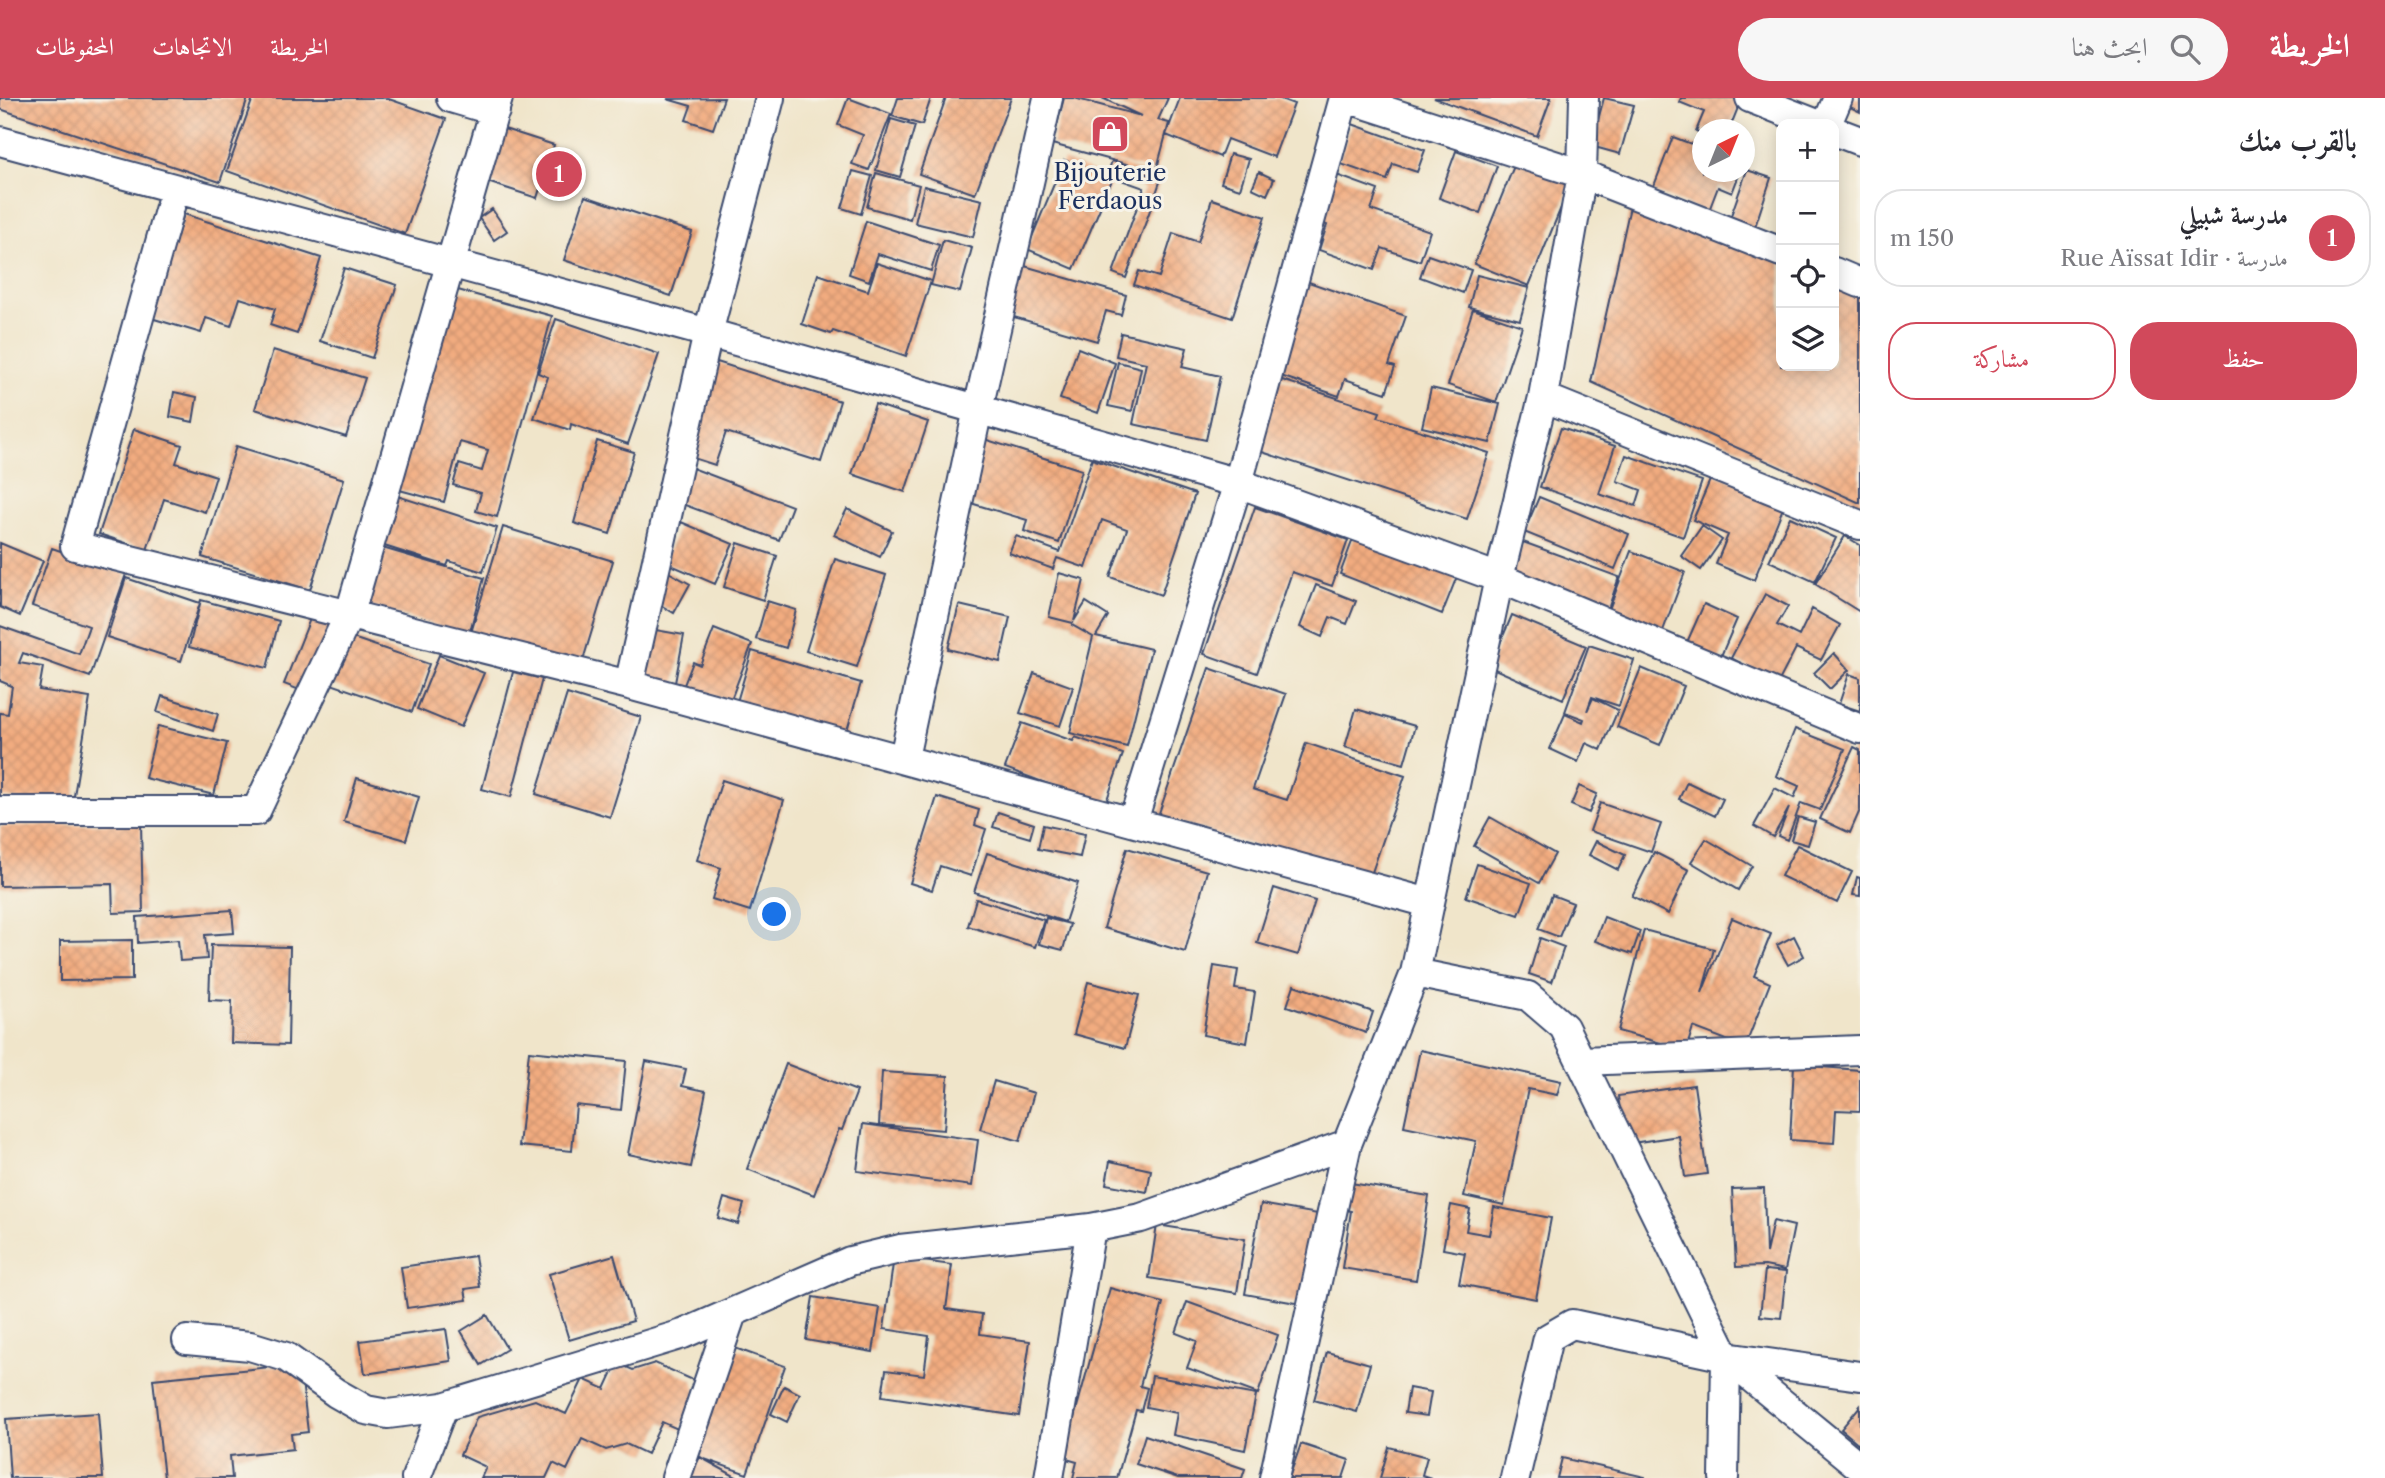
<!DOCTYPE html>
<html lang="ar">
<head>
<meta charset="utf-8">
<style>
  body { margin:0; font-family:"Libre Caslon Text",Amiri,serif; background:#f7f7f7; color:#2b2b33; direction:rtl }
  .controls { position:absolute; right:21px; top:21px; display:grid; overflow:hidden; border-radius:14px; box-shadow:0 4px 18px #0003 }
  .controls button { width:63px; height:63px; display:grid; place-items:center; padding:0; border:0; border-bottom:2px solid #e1e1e2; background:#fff; color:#2b2b33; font:35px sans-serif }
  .compass { position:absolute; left:1692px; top:21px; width:63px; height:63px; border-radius:50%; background:#fff; box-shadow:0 4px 18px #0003; rotate:43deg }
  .you { position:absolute; left:775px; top:817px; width:24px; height:24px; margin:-18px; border:5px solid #fff; border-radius:50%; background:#1a73e8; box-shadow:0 0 0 10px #1a73e833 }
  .badge { display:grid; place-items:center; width:46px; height:46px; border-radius:50%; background:#d1495b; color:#fff; font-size:23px; font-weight:700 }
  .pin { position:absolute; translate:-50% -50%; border:4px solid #fff; box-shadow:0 2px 7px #0006 }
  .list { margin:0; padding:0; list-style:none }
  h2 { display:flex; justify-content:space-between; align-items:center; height:91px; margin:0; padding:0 28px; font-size:30px }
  h2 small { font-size:23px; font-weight:400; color:#7c7c81 }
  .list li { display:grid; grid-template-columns:46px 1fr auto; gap:21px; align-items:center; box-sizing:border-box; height:98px; margin:0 14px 14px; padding:0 14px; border:2px solid #e1e1e2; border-radius:28px }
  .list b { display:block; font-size:26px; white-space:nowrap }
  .list p { margin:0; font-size:23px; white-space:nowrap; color:#7c7c81 }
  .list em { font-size:23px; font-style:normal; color:#7c7c81 }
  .actions { display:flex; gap:14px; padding:21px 28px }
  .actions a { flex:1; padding:16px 0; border:2px solid #d1495b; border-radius:28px; text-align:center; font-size:24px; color:#d1495b }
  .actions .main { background:#d1495b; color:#fff }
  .icon { flex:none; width:38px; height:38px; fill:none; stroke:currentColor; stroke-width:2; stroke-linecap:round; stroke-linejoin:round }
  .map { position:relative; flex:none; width:1860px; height:1380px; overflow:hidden; direction:ltr }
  header { display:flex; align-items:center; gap:42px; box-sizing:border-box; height:98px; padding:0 35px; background:#d1495b; color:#fff }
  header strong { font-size:33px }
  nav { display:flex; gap:38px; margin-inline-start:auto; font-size:24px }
  .search { width:490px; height:63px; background:#f7f7f7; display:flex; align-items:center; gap:18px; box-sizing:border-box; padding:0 24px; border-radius:38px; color:#7c7c81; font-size:26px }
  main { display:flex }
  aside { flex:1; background:#fff }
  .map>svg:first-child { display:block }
  .building { fill:url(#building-cross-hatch) }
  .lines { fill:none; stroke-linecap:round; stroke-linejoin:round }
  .minor-casing { stroke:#3b4a6e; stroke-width:32 }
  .minor { stroke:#fff; stroke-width:28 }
  .labels { text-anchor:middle; stroke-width:6; stroke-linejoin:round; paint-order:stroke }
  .poi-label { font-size:24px; fill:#1b2f5e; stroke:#f7f3e8 }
</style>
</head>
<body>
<header>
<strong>الخريطة</strong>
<div class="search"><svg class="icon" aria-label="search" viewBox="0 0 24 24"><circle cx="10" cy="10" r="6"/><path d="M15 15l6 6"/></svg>ابحث هنا</div>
<nav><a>الخريطة</a><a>الاتجاهات</a><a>المحفوظات</a></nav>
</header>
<main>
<aside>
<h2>بالقرب منك<small></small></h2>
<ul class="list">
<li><span class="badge">1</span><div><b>مدرسة شبيلي</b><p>مدرسة · Rue Aïssat Idir</p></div><em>150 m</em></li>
</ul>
<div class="actions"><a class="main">حفظ</a><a>مشاركة</a></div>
</aside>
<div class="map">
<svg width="1860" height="1380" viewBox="0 0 1860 1380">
  <defs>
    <pattern id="building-cross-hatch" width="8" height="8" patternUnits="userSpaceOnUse" patternTransform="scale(1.75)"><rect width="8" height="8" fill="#f2ac7f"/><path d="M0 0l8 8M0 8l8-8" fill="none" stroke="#cf9470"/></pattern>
  </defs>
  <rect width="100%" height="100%" fill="#f7f3e8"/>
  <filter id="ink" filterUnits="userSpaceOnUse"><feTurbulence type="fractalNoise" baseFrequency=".0143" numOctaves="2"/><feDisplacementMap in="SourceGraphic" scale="14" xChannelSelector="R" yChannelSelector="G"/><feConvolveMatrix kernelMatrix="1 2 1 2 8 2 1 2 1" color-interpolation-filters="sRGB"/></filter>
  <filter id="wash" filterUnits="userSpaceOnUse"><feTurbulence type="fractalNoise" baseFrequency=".00686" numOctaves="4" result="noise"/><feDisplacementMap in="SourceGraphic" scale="28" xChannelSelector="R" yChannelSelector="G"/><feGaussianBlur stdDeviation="1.57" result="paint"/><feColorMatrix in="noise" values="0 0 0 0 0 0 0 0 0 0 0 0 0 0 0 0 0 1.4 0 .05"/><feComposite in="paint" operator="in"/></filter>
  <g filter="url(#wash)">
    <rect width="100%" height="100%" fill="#f0e5ca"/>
    <g id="blocks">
      <path class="building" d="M0,0H248L220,84L0,11Z
        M253,0H386L446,21L405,136L227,73Z
        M724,0L713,31L686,22L691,8L667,1Z
        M848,0L891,16L869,72L852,66L863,37L838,27Z
        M898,0H931L922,27L892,18Z
        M946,0H1011L975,96L919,76Z
        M1064,0H1074L1141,18L1102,0H1168L1158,22L1169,25L1156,74L1052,46Z
        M1180,0H1278L1294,6L1274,59L1227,41L1220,59L1166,37Z
        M1434,0H1551L1537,38Z
        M1604,0L1634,7L1620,56L1591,48Z
        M1681,0H1736L1741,2L1729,32H1702V36L1696,33L1704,14L1679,4Z
        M1849,0H1860V14L1846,7Z
        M891,21L915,28L900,79L876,72Z
        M1352,26L1425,52L1417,74L1393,66L1387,82L1338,65Z
        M498,29L554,47L537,100L481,82Z
        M1673,39L1702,50V74H1740L1732,95L1718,89L1708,115L1652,93Z
        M1456,53L1497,68L1480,115L1439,100Z
        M1230,56L1249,61L1240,91L1221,85Z
        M1518,58L1573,80L1529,188L1474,166Z
        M1064,62L1112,82L1074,171L1027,151Z
        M1112,63L1161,81L1126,180L1113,175L1144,90L1107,77Z
        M1747,72L1771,80L1753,135L1728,126Z
        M853,73L872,78L861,116L842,110Z
        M1259,74L1274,81L1267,97L1252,90Z
        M876,75L919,87L910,121L867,109Z
        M1331,75L1378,92L1371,112L1430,133L1420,163L1382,150L1374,172L1319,152L1327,127L1314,122Z
        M924,88L982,102L973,139L915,125Z
        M585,98L692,134L671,198L564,162Z
        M1212,101L1265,119L1232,220L1134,187L1139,173L1159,179L1173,135L1198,144Z
        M1631,104L1781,164V268H1834V185L1860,196V405L1591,284Z
        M492,111L507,133L494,142L479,120Z
        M184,116L321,160L297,236L270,227L275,211L240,200L231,228L206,220L201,235L151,220Z
        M866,123L939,147L931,173L878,156L869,183L849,176Z
        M943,142L972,150L960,194L931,187Z
        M1428,157L1471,172L1463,195L1420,179Z
        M877,165L931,183L906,258L833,233L831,236L802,226L818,176L868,193Z
        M1021,167L1126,197L1121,217L1106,213L1097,243L1007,217Z
        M344,170L397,187L372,260L320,243Z
        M1477,177L1529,190L1520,222L1469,209Z
        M1303,182L1406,218L1389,267L1395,269L1386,295L1345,281L1339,298L1275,276Z
        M447,189L552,218L497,419L476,413L481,395L453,387L459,366L482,373L488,352L460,344L444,404L392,390Z
        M1473,211L1522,228L1496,304L1448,287Z
        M556,221L659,256L628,346L571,326L570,332L534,320L548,279L538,275Z
        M1121,235L1187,250L1182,269L1220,278L1206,342L1133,326L1146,265L1116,258Z
        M1078,250L1115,265L1098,315L1060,301Z
        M273,252L365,280L346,339L255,311Z
        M717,264L840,303L821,364L726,334L715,367L687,358Z
        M1118,264L1141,270L1132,313L1108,308Z
        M1276,280L1380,314L1378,319L1489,355L1467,421L1253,351Z
        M1431,290L1500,306L1490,345L1422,329Z
        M174,294L197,299L193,324L170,319Z
        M875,306L928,324L905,394L852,376Z
        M1561,330L1615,348L1599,396L1636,408L1641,392L1617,383L1626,357L1702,383L1683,439L1540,389Z
        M134,331L182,347L176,365L216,378L205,414L164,401L147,452L99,436Z
        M984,341L1082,372L1059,445L1024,433L1027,422L964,403Z
        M597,343L634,354L610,436L574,425Z
        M236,348L344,381L310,492L202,459Z
        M1092,361L1195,396L1161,497L1110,479L1127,431L1102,422L1086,470L1057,460L1053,471L1009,455L1016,438L1060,454Z
        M687,368L792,408L779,442L674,403Z
        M1713,375L1785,405L1754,482L1716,466L1728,437L1693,422Z
        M391,396L497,430L483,474L449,463L447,468L375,445Z
        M1539,399L1629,436L1615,471L1524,434Z
        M1255,409L1348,442L1332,488L1292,474L1257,575L1204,556Z
        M847,411L892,433L880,459L834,437Z
        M1790,419L1836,440L1815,484L1769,463Z
        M681,424L733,446L715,486L664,464Z
        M1702,428L1722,442L1701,472L1681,458Z
        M503,429L613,463L580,572L470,538Z
        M1356,433L1459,473L1442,516L1340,476Z
        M1845,438L1860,447V514L1815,486Z
        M1523,444L1619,479L1606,517L1509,482Z
        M0,445L43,463L20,518L0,509Z
        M738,445L777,458L763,502L724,489Z
        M379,449L484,480L469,537L362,506Z
        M52,450L126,476L90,579L23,555L19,565L43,569L39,592L90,600L72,710L0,699V615L8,616L12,588L0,583V528L79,556L89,528L32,508Z
        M1631,453L1685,474L1661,538L1607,517Z
        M835,461L886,477L857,569L806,553Z
        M663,471L690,486L674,515L647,499Z
        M1059,475L1084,482L1074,523L1086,504L1108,518L1096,538L1151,551L1127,649L1070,635L1093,539L1072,527L1073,525L1049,519Z
        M126,480L200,505L181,563L107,539Z
        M1316,487L1356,503L1347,526L1330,519L1322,539L1300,529Z
        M1765,496L1788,508L1777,527L1799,538L1812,511L1840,527L1821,562L1796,550L1778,585L1731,560Z
        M201,502L279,523L267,570L189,549Z
        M767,503L796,512L786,550L756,541Z
        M1704,506L1737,521L1718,565L1684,551Z
        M959,507L1010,519L1000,564L948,551Z
        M312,516L343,528L315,598L284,586Z
        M1512,517L1586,548L1563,601L1490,569Z
        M650,531L684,537L674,590L640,583Z
        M714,531L752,546L730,604L684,587L693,564L700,567Z
        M347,538L429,566L412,614L331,586Z
        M1589,547L1634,562L1619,608L1592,599L1587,613L1593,600L1618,612L1601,652L1586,645L1578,664L1550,651L1565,616L1583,624L1584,621L1565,614Z
        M752,553L861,585L845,639L736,607Z
        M1834,555L1849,572L1830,591L1814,575Z
        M439,557L484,575L461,629L417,611Z
        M1209,570L1286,596L1253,691L1287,702L1306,645L1405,678L1369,783L1158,718Z
        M1641,570L1684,588L1660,647L1617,629Z
        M513,574L542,581L511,699L482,691Z
        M1034,575L1073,589L1060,628L1020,615Z
        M1849,576L1860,580V613L1839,606Z
        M567,596L641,619L610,719L536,696Z
        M162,598L218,616L213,633L157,614Z
        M1356,611L1415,628L1404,666L1345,649Z
        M1022,625L1073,643L1075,639L1123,656L1105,707L1005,670Z
        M158,628L227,645L214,697L145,680Z
        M1795,631L1845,651L1820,712L1801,705L1787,742L1778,738L1789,710L1773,739L1754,728L1775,690L1794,700L1799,688L1776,678Z
        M1854,649L1860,652V712L1850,735L1820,721Z
        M357,680L419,699L406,742L344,724Z
        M722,682L784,702L750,813L712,801L721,770L697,762Z
        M1687,684L1723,701L1715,718L1679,701Z
        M1579,688L1597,696L1589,715L1571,707Z
        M937,699L979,712L975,727L986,731L971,778L940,768L932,792L910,785Z
        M1600,705L1661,726L1651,754L1590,733Z
        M998,714L1034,726L1030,740L993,729Z
        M1490,719L1555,756L1539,785L1474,748Z
        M1798,719L1815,724L1808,747L1791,742Z
        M141,725L143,814L113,815L112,786L0,788V728Z
        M1043,727L1085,736L1080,759L1038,751Z
        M1706,741L1752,768L1738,792L1691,764Z
        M1596,743L1625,757L1618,772L1589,757Z
        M1797,747L1852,774L1837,805L1781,778Z
        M1127,750L1207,773L1185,854L1104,830Z
        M1654,754L1689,772L1668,816L1632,798Z
        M987,755L1078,785L1065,824L974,794Z
        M1477,766L1531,785L1519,817L1466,799Z
        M1857,779L1860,780V798L1853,797Z
        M1274,790L1315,803L1298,857L1257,845Z
        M1552,797L1573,805L1559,839L1538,831Z
        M976,801L1044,822L1035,849L968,828Z
        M232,812L234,835L205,837L207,861L180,863L178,842L138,845L137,819Z
        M1604,819L1640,833L1632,856L1595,843Z
        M1046,820L1070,826L1063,852L1039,846Z
        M1732,820L1771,836L1754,878L1770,885L1745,949L1693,929L1686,952L1618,933L1644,832L1714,851L1702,895Z
        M1794,838L1804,858L1788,867L1777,847Z
        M1540,840L1564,849L1552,884L1529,876Z
        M132,842V882L60,883V843Z
        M211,847L290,849L288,947L231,945L232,903L209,902Z
        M1214,868L1238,872L1235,891L1255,894L1247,945L1203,937Z
        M1088,884L1139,897L1125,950L1074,936Z
        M1294,887L1373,914L1366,935L1287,908Z
        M1420,952L1561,983L1557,997L1528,991L1504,1107L1464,1098L1476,1043L1404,1028Z
        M529,953L626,963L621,1012L576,1007L572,1053L519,1048Z
        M646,963L686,971L682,988L706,993L691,1069L628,1056Z
        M786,966L857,993L842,1032L839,1031L814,1097L747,1071Z
        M1794,967L1860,972V1013L1836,1012L1834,1045L1790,1042Z
        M882,974L948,978L944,1032L879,1027Z
        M994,983L1034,995L1020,1043L980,1031Z
        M1694,987L1707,1076L1685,1079L1679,1038L1625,1046L1618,998Z
        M863,1026L978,1042L972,1088L857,1073Z
        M1110,1063L1151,1072L1147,1094L1106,1086Z
        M1345,1084L1429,1098L1416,1182L1342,1170L1351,1113L1341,1111Z
        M1764,1090L1766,1155L1773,1123L1794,1128L1785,1172L1765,1168L1736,1169L1732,1091Z
        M724,1100L744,1106L738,1126L718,1120Z
        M1261,1106L1318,1116L1302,1206L1245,1196Z
        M1451,1107L1470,1111L1466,1133L1489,1137L1494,1109L1551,1120L1536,1201L1459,1186L1465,1155L1443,1151Z
        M1157,1127L1245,1141L1237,1195L1149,1180Z
        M614,1157L633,1223L569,1242L549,1176Z
        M475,1158L480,1189L465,1191L467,1202L407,1210L401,1169Z
        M894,1159L952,1167L946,1211L982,1216L980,1236L1030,1243L1019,1318L882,1298L886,1272L924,1277L929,1238L884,1231Z
        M1765,1172L1786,1174L1781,1220L1760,1218Z
        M1110,1190L1163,1205L1140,1288L1147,1290L1141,1313L1136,1312L1117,1380H1073L1077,1364L1063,1360Z
        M813,1199L880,1210L873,1254L806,1242Z
        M1187,1204L1278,1237L1258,1296L1187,1270L1197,1243L1176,1235Z
        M487,1217L507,1251L481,1267L461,1233Z
        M446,1231L451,1263L365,1276L360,1243Z
        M732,1249L785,1268L747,1376L693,1357Z
        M1327,1254L1370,1266L1357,1314L1314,1302Z
        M617,1265L633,1272L655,1265L693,1282L697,1297L680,1332L662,1324L647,1356L626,1346L606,1352L582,1341L567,1372L553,1365L546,1380H481L486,1369L460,1357L477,1319L535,1302L566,1316L583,1281L605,1291Z
        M300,1266L308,1334L291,1336L293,1351L230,1358L232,1380H164L153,1281Z
        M1152,1278L1256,1297L1245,1352L1173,1337L1177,1315L1146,1309Z
        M784,1288L800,1296L787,1324L771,1316Z
        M1409,1290L1431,1294L1427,1318L1405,1315Z
        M1860,1308V1347L1841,1331Z
        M98,1315L103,1380H10L6,1321Z
        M1145,1337L1245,1371L1242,1380H1178L1136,1366Z
        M1301,1346L1349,1362L1343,1380H1289Z
        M1389,1349L1427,1359L1422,1377L1431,1380H1380Z
        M700,1359L738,1380H689Z
        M1562,1360L1645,1379V1380H1557Z"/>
    </g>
  </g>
  <g filter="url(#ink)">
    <use href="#blocks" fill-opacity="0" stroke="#3b4a6e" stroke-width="2"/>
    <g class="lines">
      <g class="minor-casing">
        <path id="minor" d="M451,0L495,13
          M1346,0L1582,76L1781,154
          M1584,0L1582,76L1543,299L1499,480L1860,631
          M1750,0L1817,26
          M1827,26L1838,0
          M1834,33L1860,43
          M0,43L708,235L1238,385L1499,480L1415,875L1347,1046L1274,1380
          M175,91L75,448L629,587L1429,805
          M1834,174L1860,185
          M1543,299L1860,427
          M629,587L708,235L770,0
          M904,660L978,311L1048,0
          M0,713H256L350,515L498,0
          M1133,723L1238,385L1344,0
          M1415,875L1528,898L1564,929L1726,1259L1860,1369
          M1582,963L1860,952
          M187,1242L250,1248L286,1259L336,1295L366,1312L388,1316L443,1309L683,1236L850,1163L900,1151L1091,1130L1141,1120L1347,1046
          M1726,1259L1860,1278
          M416,1380L443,1309
          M676,1380L732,1215
          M1049,1380L1091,1130
          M1515,1380L1548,1240L1572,1226L1726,1259L1724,1380"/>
      </g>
      <use href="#minor" class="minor"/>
    </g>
  </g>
  <defs>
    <g id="shop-square" transform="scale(2.0125)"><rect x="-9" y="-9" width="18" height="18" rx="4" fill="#d1495b" stroke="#f7f3e8"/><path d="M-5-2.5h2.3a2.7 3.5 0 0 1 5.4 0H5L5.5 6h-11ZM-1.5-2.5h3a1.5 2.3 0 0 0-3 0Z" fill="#fff"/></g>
  </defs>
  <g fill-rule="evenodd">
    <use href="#shop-square" x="1110" y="36"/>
  </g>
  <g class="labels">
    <g class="poi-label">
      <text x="1110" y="83">Bijouterie<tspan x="1110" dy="28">Ferdaous</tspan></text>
    </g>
  </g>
</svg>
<div class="controls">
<button>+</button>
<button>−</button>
<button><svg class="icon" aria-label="locate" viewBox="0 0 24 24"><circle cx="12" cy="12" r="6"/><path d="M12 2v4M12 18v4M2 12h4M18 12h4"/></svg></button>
<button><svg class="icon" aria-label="layers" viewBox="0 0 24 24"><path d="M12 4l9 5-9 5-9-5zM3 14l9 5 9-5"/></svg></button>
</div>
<svg class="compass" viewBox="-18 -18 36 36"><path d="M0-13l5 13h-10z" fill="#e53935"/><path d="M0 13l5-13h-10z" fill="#7c7c81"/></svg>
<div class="you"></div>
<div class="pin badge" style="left:559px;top:76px">1</div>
</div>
</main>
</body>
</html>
